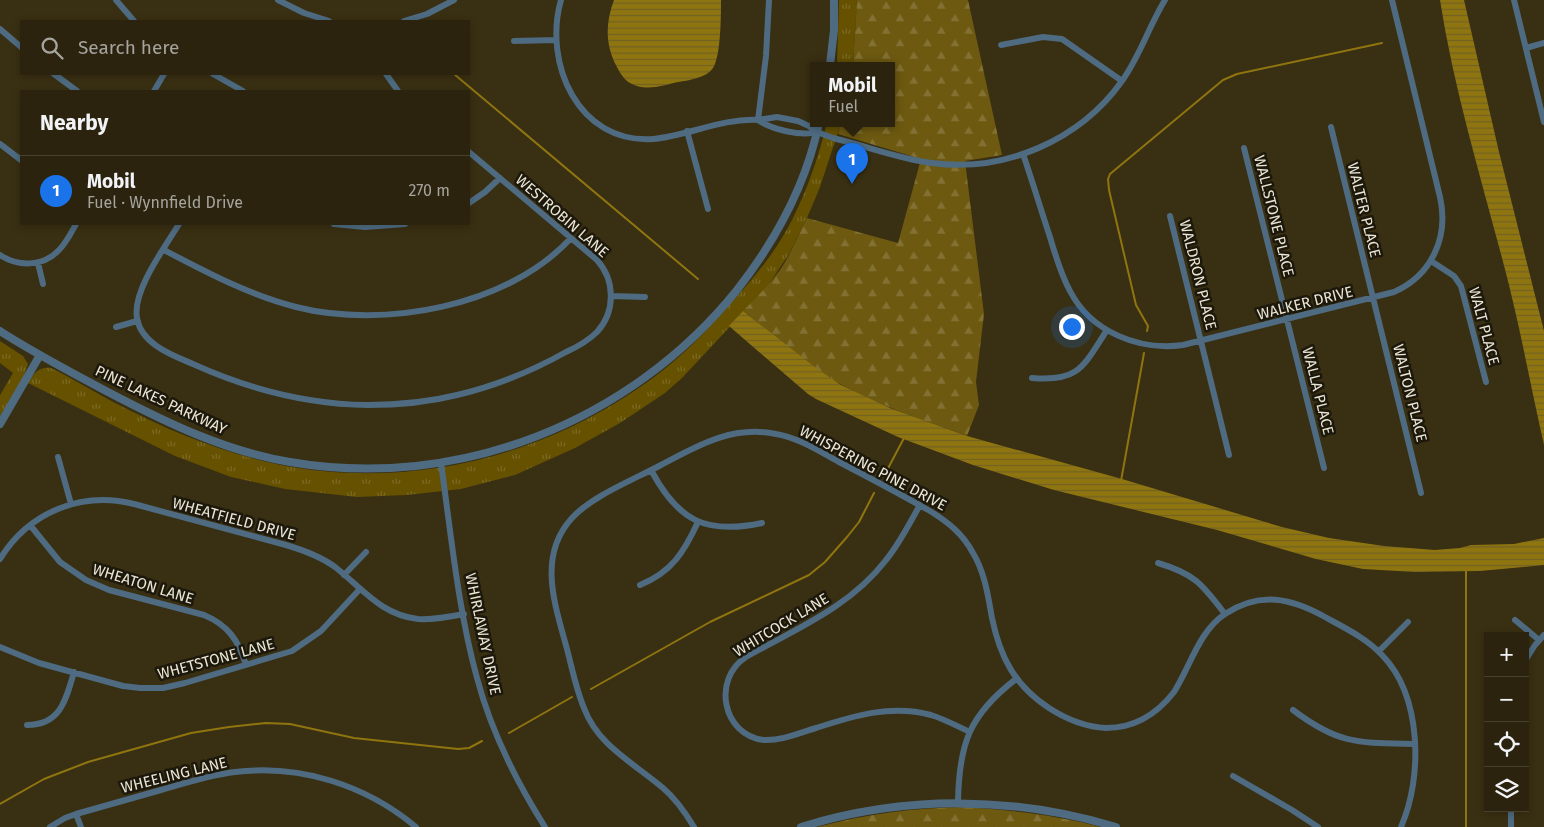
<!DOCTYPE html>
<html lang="en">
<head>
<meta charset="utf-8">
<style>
  body { margin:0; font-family:"Fira Sans",sans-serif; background:#332b17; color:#f1f3f6 }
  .controls { position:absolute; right:15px; bottom:15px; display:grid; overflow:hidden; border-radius:0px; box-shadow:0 2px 8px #0003 }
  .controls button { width:45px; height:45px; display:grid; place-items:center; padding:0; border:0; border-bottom:1px solid #47402e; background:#2b230e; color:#f1f3f6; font:25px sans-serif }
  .you { position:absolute; left:1071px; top:326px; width:18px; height:18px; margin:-12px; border:4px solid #fff; border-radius:50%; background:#1a73e8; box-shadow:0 0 0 8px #1a73e833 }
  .badge { display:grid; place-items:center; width:32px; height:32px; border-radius:50%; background:#1a73e8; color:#fff; font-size:16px; font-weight:700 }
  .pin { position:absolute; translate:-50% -41px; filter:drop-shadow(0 1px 2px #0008) }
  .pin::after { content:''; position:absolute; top:26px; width:18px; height:15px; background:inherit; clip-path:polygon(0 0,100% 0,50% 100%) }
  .popup { position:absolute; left:810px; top:62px; width:85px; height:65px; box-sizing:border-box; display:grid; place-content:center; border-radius:0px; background:#2b230e; filter:drop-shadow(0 1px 4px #0005); font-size:16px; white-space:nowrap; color:#a6a49e }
  .popup b { font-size:19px; color:#f1f3f6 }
  .popup::after { content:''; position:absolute; left:50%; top:100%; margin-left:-10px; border:10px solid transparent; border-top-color:#2b230e }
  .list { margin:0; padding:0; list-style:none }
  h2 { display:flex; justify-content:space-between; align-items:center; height:65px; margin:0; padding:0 20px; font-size:21px }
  h2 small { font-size:16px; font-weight:400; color:#a6a49e }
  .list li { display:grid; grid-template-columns:32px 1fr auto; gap:15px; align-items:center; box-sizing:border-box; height:70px; padding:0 20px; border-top:1px solid #47402e }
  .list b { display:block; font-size:19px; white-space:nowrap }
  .list p { margin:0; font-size:16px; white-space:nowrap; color:#a6a49e }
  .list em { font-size:16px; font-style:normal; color:#a6a49e }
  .icon { flex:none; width:28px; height:28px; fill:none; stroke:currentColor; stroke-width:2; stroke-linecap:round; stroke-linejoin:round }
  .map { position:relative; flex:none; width:1544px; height:827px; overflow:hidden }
  .search { position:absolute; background:#2b230e; box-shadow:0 2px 8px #0003; left:20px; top:20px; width:450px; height:55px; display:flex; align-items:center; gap:12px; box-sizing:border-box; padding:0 18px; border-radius:0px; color:#a6a49e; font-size:19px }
  .panel { position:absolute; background:#2b230e; box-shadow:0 2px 8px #0003; left:20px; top:90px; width:450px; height:135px; border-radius:0px }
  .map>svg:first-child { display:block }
  .grass { fill:url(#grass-tufts) }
  .forest { fill:url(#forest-firs) }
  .water { fill:url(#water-rules) }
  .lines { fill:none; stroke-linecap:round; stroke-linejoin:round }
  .stream { stroke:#8f7510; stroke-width:2 }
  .minor { stroke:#4e6b82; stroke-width:6 }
  .tertiary { stroke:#4e6b82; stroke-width:8 }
  .labels { text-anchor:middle; stroke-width:5; stroke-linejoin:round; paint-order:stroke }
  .street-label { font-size:15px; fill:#ebe6d5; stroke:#1c180b }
</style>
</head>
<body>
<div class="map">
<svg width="1544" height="827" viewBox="0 0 1544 827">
  <defs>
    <pattern id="grass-tufts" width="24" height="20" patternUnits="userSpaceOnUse" patternTransform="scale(1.25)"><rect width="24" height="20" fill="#655100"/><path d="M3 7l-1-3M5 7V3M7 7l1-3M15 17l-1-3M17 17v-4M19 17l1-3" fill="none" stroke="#7b6a24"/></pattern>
    <pattern id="forest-firs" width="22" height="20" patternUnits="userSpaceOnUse" patternTransform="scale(1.25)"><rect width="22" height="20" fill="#6d5910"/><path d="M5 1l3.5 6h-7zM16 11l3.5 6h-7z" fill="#827132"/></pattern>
    <pattern id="water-rules" width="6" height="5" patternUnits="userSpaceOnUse" patternTransform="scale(1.25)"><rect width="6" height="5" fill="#8f7510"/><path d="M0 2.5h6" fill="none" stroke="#726223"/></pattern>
  </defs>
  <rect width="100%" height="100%" fill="#392f12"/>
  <path class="grass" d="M839,0H857L853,65H837Z
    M827,123H841L820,187L807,218L789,254L767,287L682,378L665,393L620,423L575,448L515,475L461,489L407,495L357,497L285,489L231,477L175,456L28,383C34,373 39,366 51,368C74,379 96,393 119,405C169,431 221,452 276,464C412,492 554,455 662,371C688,351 710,327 731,303C755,277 777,250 793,218C808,188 819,155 827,123Z
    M0,341L23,356L28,364L23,378L0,416V395L13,373L0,363Z"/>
  <path class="forest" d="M857,0H968L1002,155L965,161L984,314L976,382L979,405L967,436C925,420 881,407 842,385C809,368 773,334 743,311C756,298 769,285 780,270C791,254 798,235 807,218L898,243L921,159L838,134L841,123H891V65H853Z
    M964,807C1010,810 1056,815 1100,827H817C867,814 912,808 964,807Z"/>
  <path class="water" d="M614,0H721C721,15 721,56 713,68C706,78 690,80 678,82C665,85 651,90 637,86C627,83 623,78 618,69C605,46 605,24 614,0Z
    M1440,0H1464L1499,152L1544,331V445C1532,392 1522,338 1509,285C1485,190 1455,97 1440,0Z
    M743,311L816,368L841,385L890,408L967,436L1122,479L1282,527L1329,538L1384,546L1435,550L1460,548L1471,545L1514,544L1544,538V565L1480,571L1415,572L1363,569L1316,559L1217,530L1054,490L973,465L898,437L816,399L808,394L729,326Z"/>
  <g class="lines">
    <path class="stream" d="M454,74L698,279
      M1147,331L1148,326L1136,305L1109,190L1108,179L1110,174L1223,80L1237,74L1382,43
      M884,476L904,438
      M1121,481L1144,353
      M1466,569V827
      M591,689L710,622L809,575L825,562L847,537L859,522L874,493
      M509,733L572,697
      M0,804L44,779L88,762L191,733L229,727L266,723L290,724L354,738L458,749L469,748L482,741"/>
    <path class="minor" d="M116,0L134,21
      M278,0L304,13L329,21
      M561,0C543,63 578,144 653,139C688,136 721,118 758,120L766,56L769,0
      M1514,0L1544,122
      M404,21L427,14L454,0
      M0,29L21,47
      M514,41L556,40
      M1001,45L1043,37L1062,39L1122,81
      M1526,48L1544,43
      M54,74L77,91
      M213,74L243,91
      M386,74L398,91
      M154,91L164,74
      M1331,127L1421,493
      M687,131L708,209
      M817,132C801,137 771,129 758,120L777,117L798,121L809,126L817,132L833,138C866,146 899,159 932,163C1005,173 1080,140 1122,81C1140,56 1149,26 1165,0
      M0,144L21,160
      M1244,148L1324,468
      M1023,154C1032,180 1040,207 1049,234C1055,253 1060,273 1070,291C1091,332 1139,351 1183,345L1394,292C1432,275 1449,237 1440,197L1392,0
      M469,203L485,192L500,178
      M1170,216L1229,455
      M179,224C165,247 132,291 137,318C141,344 172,355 193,364C248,389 306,404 368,405C397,405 429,402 457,395C496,386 532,371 566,352C577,347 589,340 597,332C616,311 615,280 597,260L469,152
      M334,224L365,227L405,224
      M164,250C206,272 249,295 296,307C383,329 508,307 571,238
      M0,255C18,267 43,267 59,250C66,243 71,233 76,224
      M1431,261L1454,276L1461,286L1486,382
      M38,263L43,284
      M611,296L645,297
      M116,327L137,321
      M1032,378C1079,382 1083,367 1107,330
      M58,457L71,504
      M441,463C451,534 458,609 477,678C491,731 516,781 545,827
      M651,470C678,521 706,535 762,523
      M920,505C909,524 900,543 886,560C850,607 796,629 746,657C712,679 722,735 764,740C781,741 799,733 816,728C853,716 891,704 931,715C944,719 957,726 970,732
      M30,525L60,562L86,580L109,590L204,615C228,625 239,641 246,665
      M0,559C29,512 81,491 134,504L286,545C303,550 320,556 335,567C362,588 381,615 418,619C433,620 449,617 464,614
      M1158,563C1195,574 1202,584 1225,614
      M344,575L366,552
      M640,585C672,572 684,552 698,522
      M1515,620L1539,640
      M0,647L39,663L123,686L140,688H163L185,683L292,651L321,631L359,590
      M1379,651L1408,622
      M1525,661L1535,645L1544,635
      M1293,710C1339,745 1360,743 1414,744
      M27,725C61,725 66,699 74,672
      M1233,776L1292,810L1318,827
      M958,802C959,744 969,715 1016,679
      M1511,808V827
      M76,814L81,827
      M50,827L65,818L76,814C105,806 133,798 161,790C185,783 210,775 235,772C300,764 366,785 416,827
      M694,827C685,812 676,799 663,788C634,763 598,746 584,708C576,689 572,668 567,649C555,605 537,556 572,518C592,496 635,479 661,465C698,445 733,425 776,434C799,438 819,451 839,462C870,478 900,494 930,511C948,522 963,534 973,553C985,573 988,596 992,618C1000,657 1015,686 1049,708C1066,719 1085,727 1106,728C1134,728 1157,714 1174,692C1190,667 1199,631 1225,614C1260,591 1291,598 1325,617C1345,628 1366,638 1382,655C1422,696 1423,777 1401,827"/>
    <path class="tertiary" d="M830,65L834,30V0
      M0,331C34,353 71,372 106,391C165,422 224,451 290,462C458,491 631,422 737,290C776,240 806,185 819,123
      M0,424L40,355
      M801,827C905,795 1013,796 1116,827"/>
  </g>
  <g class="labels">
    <g class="street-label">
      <text transform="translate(1364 210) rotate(76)" y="5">WALTER PLACE</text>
      <text transform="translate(562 216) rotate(41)" y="5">WESTROBIN LANE</text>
      <text transform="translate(1274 216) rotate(76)" y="5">WALLSTONE PLACE</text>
      <text transform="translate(1198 275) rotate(76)" y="5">WALDRON PLACE</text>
      <text transform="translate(1305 303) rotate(-14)" y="5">WALKER DRIVE</text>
      <text transform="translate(1484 326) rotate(75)" y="5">WALT PLACE</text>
      <text transform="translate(1318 391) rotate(76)" y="5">WALLA PLACE</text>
      <text transform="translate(1410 393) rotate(76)" y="5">WALTON PLACE</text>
      <text transform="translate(161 400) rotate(25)" y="5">PINE LAKES PARKWAY</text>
      <text transform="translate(873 468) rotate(28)" y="5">WHISPERING PINE DRIVE</text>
      <text transform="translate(234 519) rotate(15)" y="5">WHEATFIELD DRIVE</text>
      <text transform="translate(143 584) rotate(17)" y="5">WHEATON LANE</text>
      <text transform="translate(781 625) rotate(-31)" y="5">WHITCOCK LANE</text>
      <text transform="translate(483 634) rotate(78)" y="5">WHIRLAWAY DRIVE</text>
      <text transform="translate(216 659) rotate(-15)" y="5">WHETSTONE LANE</text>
      <text transform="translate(174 775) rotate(-14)" y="5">WHEELING LANE</text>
    </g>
  </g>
</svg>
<div class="controls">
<button>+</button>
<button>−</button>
<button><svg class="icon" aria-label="locate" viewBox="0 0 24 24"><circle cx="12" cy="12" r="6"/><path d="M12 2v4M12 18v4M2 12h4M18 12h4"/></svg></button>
<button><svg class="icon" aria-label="layers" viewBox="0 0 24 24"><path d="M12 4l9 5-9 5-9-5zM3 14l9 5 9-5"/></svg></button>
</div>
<div class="you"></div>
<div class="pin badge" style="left:852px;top:184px">1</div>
<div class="popup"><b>Mobil</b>Fuel</div>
<div class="search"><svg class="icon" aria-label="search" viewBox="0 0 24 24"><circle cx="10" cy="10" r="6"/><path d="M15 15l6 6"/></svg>Search here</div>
<section class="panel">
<h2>Nearby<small></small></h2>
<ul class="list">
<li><span class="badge">1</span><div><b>Mobil</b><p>Fuel · Wynnfield Drive</p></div><em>270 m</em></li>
</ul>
</section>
</div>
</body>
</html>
